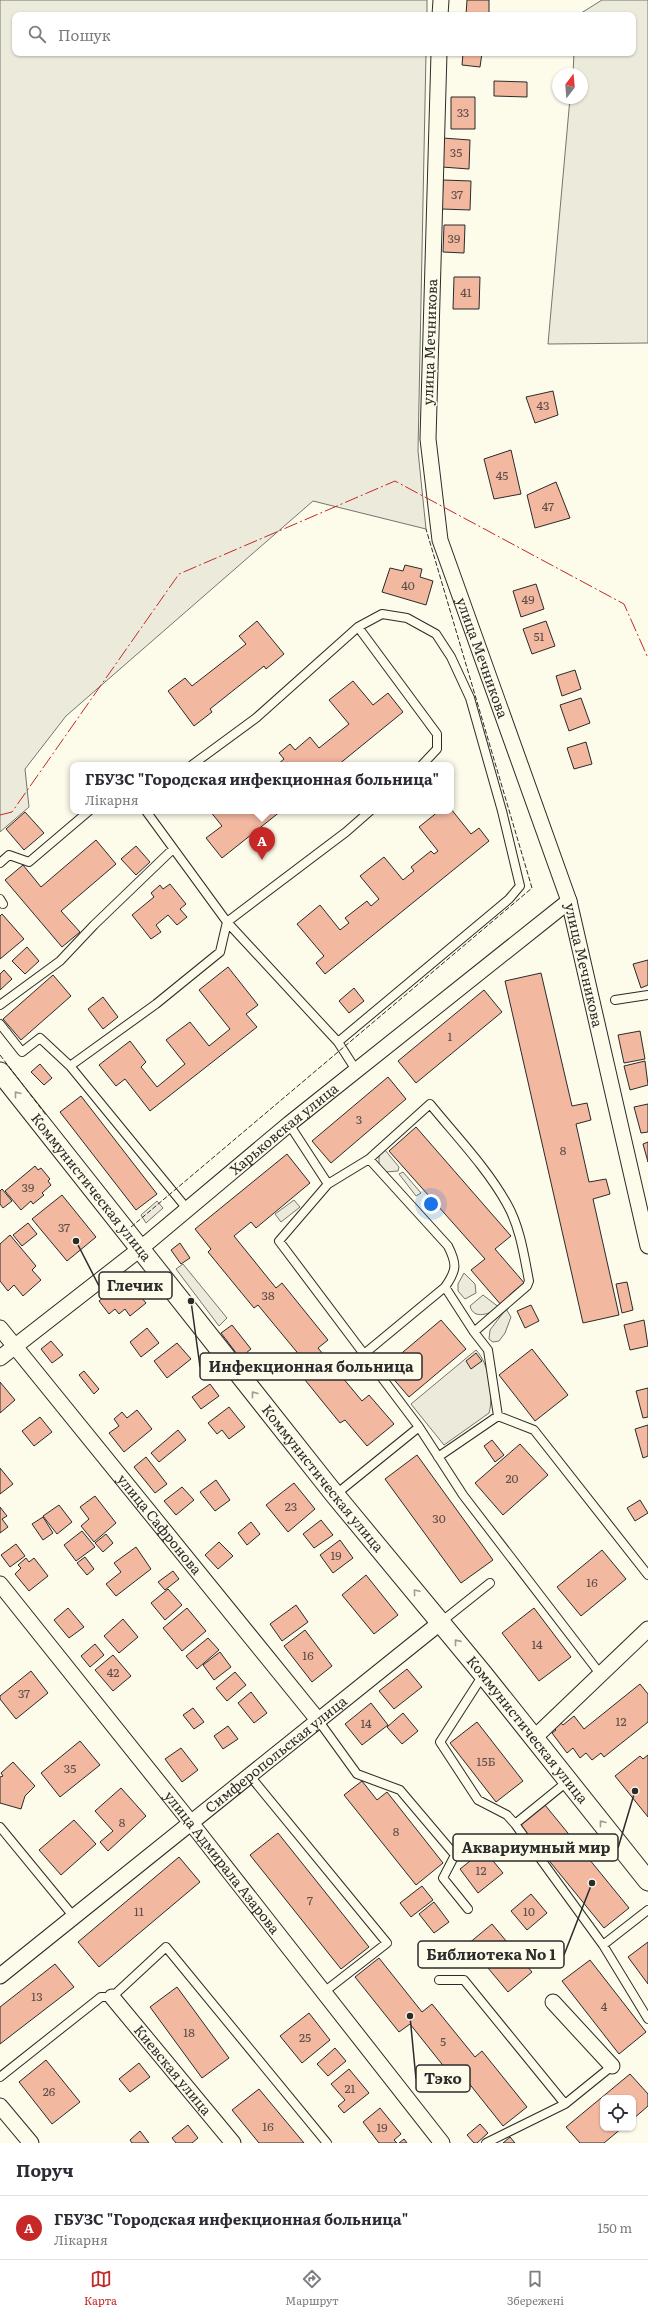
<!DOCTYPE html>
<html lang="uk">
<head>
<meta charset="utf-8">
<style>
  body { margin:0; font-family:Literata,serif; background:#f2f2f3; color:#2b2b33 }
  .controls { position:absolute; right:12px; bottom:12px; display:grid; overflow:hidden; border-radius:8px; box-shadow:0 1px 3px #0004 }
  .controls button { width:36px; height:36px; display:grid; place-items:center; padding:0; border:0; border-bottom:1px solid #e1e1e2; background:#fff; color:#2b2b33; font:20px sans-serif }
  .compass { position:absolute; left:552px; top:68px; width:36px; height:36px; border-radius:50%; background:#fff; box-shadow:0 1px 3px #0004; rotate:16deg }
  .you { position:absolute; left:431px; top:1204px; width:14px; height:14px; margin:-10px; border:3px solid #fff; border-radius:50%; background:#1a73e8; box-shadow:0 0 0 6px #1a73e833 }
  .badge { display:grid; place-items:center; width:26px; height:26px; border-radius:50%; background:#c62828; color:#fff; font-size:13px; font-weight:700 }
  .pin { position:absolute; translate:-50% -33px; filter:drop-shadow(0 1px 2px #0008) }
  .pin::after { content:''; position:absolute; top:21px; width:14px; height:12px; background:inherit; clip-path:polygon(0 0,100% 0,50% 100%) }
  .popup { position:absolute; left:70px; top:762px; width:384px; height:52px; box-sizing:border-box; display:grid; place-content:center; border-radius:8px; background:#fff; filter:drop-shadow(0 1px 3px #0005); font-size:13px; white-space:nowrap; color:#7c7c81 }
  .popup b { font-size:15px; color:#2b2b33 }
  .popup::after { content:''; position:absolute; left:50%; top:100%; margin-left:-8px; border:8px solid transparent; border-top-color:#fff }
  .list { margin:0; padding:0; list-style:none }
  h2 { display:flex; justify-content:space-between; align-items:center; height:52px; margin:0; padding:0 16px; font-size:17px }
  h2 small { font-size:13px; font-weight:400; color:#7c7c81 }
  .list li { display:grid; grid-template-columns:26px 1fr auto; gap:12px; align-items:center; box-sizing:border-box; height:64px; padding:0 16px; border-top:1px solid #e1e1e2 }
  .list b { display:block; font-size:15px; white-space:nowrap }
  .list p { margin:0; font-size:13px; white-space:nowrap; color:#7c7c81 }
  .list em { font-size:13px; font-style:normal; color:#7c7c81 }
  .icon { flex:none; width:22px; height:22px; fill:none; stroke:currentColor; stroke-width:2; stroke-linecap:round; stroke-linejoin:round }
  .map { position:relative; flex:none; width:648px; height:2143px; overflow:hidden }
  .search { position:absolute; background:#fff; box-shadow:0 1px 3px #0004; left:12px; right:12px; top:12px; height:44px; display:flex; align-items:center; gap:10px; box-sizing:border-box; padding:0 14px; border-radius:8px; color:#7c7c81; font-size:15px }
  .sheet { height:116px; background:#fff }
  nav { display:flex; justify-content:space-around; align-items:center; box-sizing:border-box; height:56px; border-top:1px solid #e1e1e2; background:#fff; font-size:11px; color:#7c7c81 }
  nav a { display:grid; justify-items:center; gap:2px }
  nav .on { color:#c62828 }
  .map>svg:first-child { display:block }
  .green { fill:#ecebdb; stroke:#74746e }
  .building { fill:#f2b8a0; stroke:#2b2b2b }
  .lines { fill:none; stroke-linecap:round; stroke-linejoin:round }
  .service-casing { stroke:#2b2b2b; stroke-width:10 }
  .minor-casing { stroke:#2b2b2b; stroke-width:17 }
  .tertiary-casing { stroke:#2b2b2b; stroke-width:21 }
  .service { stroke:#fdfbea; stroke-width:8 }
  .minor { stroke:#fdfbea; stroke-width:15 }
  .tertiary { stroke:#fdfbea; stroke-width:19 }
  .fence { stroke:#2b2b2b; stroke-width:1; stroke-dasharray:5 2; stroke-linecap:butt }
  .power { stroke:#c62828; stroke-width:1; stroke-dasharray:14 3 2 3; stroke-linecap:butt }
  .oneway { stroke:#9e9d94 }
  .labels { text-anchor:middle; stroke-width:3; stroke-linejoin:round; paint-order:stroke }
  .number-label { font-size:12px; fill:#5d4e48 }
  .street-label { font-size:14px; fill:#2b2b2b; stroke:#fdfbea }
  .leader { fill:none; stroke:#2b2b2b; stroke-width:1.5 }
  .callout-dot { fill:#2b2b2b; stroke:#fdfbea; stroke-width:1.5 }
  .callout { fill:#fdfbea; stroke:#2b2b2b; stroke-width:1.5 }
  .callout-label { font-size:15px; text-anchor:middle; font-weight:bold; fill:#2b2b2b }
</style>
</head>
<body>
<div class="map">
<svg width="648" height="2143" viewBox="0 0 648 2143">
  <rect width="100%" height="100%" fill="#fdfbea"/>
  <path class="green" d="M0,0H427V15H15V53H426L418,451L426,529L313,501L66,716L25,769L29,807L0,832Z
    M602,0H648V343L548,344L570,98H582V74H573L574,53H633V15H578Z
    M385,1150L399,1167L398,1171L385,1172L379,1166V1153Z
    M403,1172L421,1193L416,1196L399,1174Z
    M294,1200L300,1207L281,1222L275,1214Z
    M157,1201L163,1208L146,1223L141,1215Z
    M183,1264L227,1318L219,1326L176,1269Z
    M464,1273L475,1284L476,1293L465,1299L458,1291V1284Z
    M483,1295L500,1308C490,1313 474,1321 470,1306Z
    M506,1309L511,1317L505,1333L499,1341L493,1342L489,1339L490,1330Z
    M476,1350C489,1363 494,1396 489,1413L444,1445L411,1404Z"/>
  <path class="building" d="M467,0H489V15H466Z
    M463,53H482L480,67L462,65Z
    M494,81L527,82V97L494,96Z
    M451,97H475V129H451Z
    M443,138L470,140L469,169L442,167Z
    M443,180L471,181L470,210L442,209Z
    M444,225H465L464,253L443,252Z
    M454,277H480L479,309H453Z
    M553,391L558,415L535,423L526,397Z
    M511,450L521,494L494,499L484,459Z
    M556,482L570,518L535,528L527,495Z
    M405,565L422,569L420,577L433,581L426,605L382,592L390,568L403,571Z
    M536,584L544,609L521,617L513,591Z
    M257,621L284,654L266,669L264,666L210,709L212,712L194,726L168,691L185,678L192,686L246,644L239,636Z
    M546,621L555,646L532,654L523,629Z
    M575,670L581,689L562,696L556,676Z
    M353,681L373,705L388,693L403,712L338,765H277L284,759L279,753L290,744L295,750L310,737L319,748L349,724L329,700Z
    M581,698L590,723L569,731L560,705Z
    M586,742L592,764L574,769L567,748Z
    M451,809L471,834L479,828L489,841L325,974L316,963L324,956L297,924L320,905L340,930L349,923L345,918L367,901L371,906L379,899L360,876L384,857L403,880L414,871L411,867L431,851L434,854L438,851L419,827L439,811H451Z
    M210,811H281L222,858L206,838L222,826Z
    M25,812L44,833L24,850L6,829Z
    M96,840L116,864L61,911L80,932L62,947L5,880L23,865L41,887Z
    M136,846L150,862L136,875L121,859Z
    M170,884L186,904L180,909L187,917L177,925L168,915L156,925L161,932L151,939L132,915L154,897L151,893L160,885L163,889Z
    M2,914L24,939L0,959V916Z
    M27,947L39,961L25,974L12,961Z
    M648,960V985L641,988L633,964Z
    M228,967L258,1005L246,1014L257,1027L150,1111L125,1079L116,1086L99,1065L130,1041L146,1062L141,1067L157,1087L185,1064L166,1040L190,1022L209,1046L230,1029L199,990Z
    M4,970L12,979L0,990V974Z
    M541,973L572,1106L587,1103L591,1120L576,1124L589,1182L606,1179L610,1194L593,1199L619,1315L583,1323L505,981Z
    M53,975L71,996L21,1040L3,1019Z
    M354,988L364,1001L349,1013L339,1001Z
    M484,990L502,1012L416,1083L398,1061Z
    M103,997L118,1017L103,1029L88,1009Z
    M640,1031L645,1059L624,1063L618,1035Z
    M645,1061L648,1085L630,1090L624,1066Z
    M40,1064L52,1078L44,1085L31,1072Z
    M388,1077L406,1099L331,1163L312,1141Z
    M81,1096L157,1194L136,1210L60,1112Z
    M648,1104V1132L641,1133L634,1107Z
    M416,1127L511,1236L495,1249L526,1285L502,1306L471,1270L485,1259L389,1151Z
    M648,1142V1162L643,1144Z
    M287,1154L310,1183L256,1228L251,1222L234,1236L276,1288L282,1283L328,1340L318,1348L362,1401L369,1395L394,1424L367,1446L345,1420L340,1423L292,1364L301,1357L258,1305L254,1308L208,1252L211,1249L195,1229Z
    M35,1166L38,1170L41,1168L50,1179L48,1181L51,1185L42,1193L44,1195L33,1204L31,1201L21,1210L5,1191Z
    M2,1189L12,1201L3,1208L0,1204V1191Z
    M62,1195L96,1237L67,1261L32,1219Z
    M28,1223L37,1234L22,1246L13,1235Z
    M10,1235L36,1266L32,1270L41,1280L23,1296L14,1285L8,1291L0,1281V1244Z
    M180,1243L190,1258L181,1264L171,1250Z
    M126,1279L146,1303L130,1316L125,1309L119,1314L115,1309L109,1314L99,1301Z
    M627,1282L633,1310L622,1313L616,1284Z
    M531,1305L539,1321L525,1328L517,1311Z
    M441,1320L466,1349L409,1397L384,1368Z
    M644,1320L648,1346L630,1350L624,1325Z
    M232,1325L251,1349L240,1358L221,1333Z
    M147,1328L159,1343L141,1357L130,1342Z
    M51,1341L63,1355L52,1363L41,1349Z
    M177,1343L191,1359L167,1378L154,1361Z
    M532,1349L568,1395L535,1421L499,1375Z
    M476,1353L482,1361L471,1369L466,1361Z
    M84,1371L99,1389L94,1394L79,1375Z
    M0,1382L15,1400L0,1413Z
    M210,1384L219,1396L201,1409L192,1397Z
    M648,1388V1417L643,1418L636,1391Z
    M229,1407L245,1427L229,1439L222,1430L217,1434L208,1423Z
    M137,1410L152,1429L124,1452L109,1433L119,1426L114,1419L122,1412L127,1418Z
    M40,1417L52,1432L34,1446L22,1431Z
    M648,1425V1456L643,1458L635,1429Z
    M178,1430L186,1440L159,1462L151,1453Z
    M492,1440L504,1455L495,1462L484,1446Z
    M520,1444L548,1475L503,1515L475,1483Z
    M417,1455L493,1560L461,1583L385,1479Z
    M146,1457L167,1484L155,1493L134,1467Z
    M0,1468L13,1484L0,1494Z
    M216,1480L230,1500L215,1511L200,1492Z
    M294,1483L315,1509L288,1532L266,1505Z
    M182,1487L194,1500L176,1515L164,1501Z
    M95,1496L116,1523L94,1542L81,1526L89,1519L80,1507Z
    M640,1500L648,1513L635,1521L627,1508Z
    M59,1505L72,1522L57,1534L43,1516Z
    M0,1507L7,1516L2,1519L8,1527L0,1533Z
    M43,1517L53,1533L43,1540L32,1524Z
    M321,1520L333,1535L314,1548L303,1534Z
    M251,1522L260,1534L247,1545L238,1533Z
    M82,1531L95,1547L76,1561L64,1545Z
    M106,1534L113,1543L103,1552L95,1543Z
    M340,1540L353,1558L333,1573L320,1555Z
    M219,1542L233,1556L218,1569L205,1555Z
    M16,1544L25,1556L10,1567L1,1555Z
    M136,1547L151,1569L116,1596L106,1584L121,1572L114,1563Z
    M602,1550L626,1579L581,1616L557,1587Z
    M85,1557L94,1569L87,1575L77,1563Z
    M26,1558L29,1562L34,1558L48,1576L29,1591L15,1574L21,1568L18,1565Z
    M173,1571L179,1579L165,1590L158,1582Z
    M366,1575L398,1615L374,1634L342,1595Z
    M168,1589L182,1605L165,1620L151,1603Z
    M296,1605L308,1622L282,1641L270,1624Z
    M68,1608L84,1627L69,1638L54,1620Z
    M187,1608L206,1631L182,1651L163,1628Z
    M534,1608L571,1657L539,1681L502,1633Z
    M123,1619L138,1637L119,1653L104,1636Z
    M305,1630L332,1666L312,1682L284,1646Z
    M208,1638L219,1650L197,1669L186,1656Z
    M95,1644L104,1655L90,1667L81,1656Z
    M220,1652L231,1667L214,1680L203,1665Z
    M113,1655L131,1676L113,1691L95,1670Z
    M407,1669L422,1687L394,1709L379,1691Z
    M31,1671L48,1693L16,1719L0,1699V1696Z
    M235,1672L246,1685L227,1701L216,1688Z
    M640,1684L648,1694V1722L604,1757L601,1753L592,1760L586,1753L580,1758L573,1748L567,1753L552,1733L556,1730L554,1728L560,1722L563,1725L574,1716L584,1729Z
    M251,1692L267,1713L254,1723L238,1703Z
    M371,1703L388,1725L362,1745L345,1724Z
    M193,1708L204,1722L194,1729L183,1715Z
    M403,1713L418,1731L402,1744L387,1727Z
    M477,1722L523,1781L496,1802L450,1743Z
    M228,1726L238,1739L223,1749L214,1736Z
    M80,1741L100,1765L60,1797L41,1773Z
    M181,1748L198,1770L182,1782L165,1759Z
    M648,1755V1817L615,1776L640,1756L643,1759Z
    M13,1762L35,1786L25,1796L21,1809L0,1803V1777L3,1776L1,1773Z
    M362,1781L377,1800L387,1792L443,1863L416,1885L344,1795Z
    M121,1788L146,1816L108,1851L100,1842L113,1831L95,1811Z
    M545,1805L629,1908L604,1928L520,1825Z
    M74,1820L96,1844L61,1875L39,1850Z
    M278,1833L369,1947L341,1969L250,1855Z
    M484,1850L503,1873L478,1893L460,1869Z
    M179,1857L200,1882L99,1967L78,1942Z
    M422,1886L433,1900L411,1917L400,1903Z
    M531,1894L547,1913L527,1930L511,1911Z
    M434,1902L449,1922L434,1933L419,1914Z
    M492,1924L532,1972L508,1992L468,1944Z
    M648,1942V1984L628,1957Z
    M379,1958L422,2012L432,2004L475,2057L482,2051L527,2107L503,2126L460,2072L453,2078L410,2024L399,2032L355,1977Z
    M590,1960L646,2032L619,2054L562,1981Z
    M55,1964L74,1987L0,2044V2007Z
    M177,1987L229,2058L202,2078L150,2007Z
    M309,2013L330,2040L302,2063L280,2036Z
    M335,2048L346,2061L328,2076L317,2064Z
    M46,2060L80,2102L52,2124L19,2082Z
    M139,2063L150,2077L130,2092L119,2079Z
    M349,2069L369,2093L344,2113L338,2106L345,2100L331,2084Z
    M630,2074L648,2094V2106L633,2119V2098H603V2128H622L604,2143H580L566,2127Z
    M259,2089L304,2143H259L232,2110Z
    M380,2108L401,2134L394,2140L397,2143H379L363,2122Z
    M480,2124L488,2133L477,2143H474L467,2135Z
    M188,2125L198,2138L192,2143H176L172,2138Z
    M140,2131L149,2143H132L130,2140Z
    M510,2137L515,2143H503Z
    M404,2139L407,2143H399Z"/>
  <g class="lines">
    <g class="service-casing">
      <path id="service" d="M358,627L437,734V749L422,765
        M192,765L256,718L358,627L382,614L407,618L436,634L451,657L470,698L502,811L520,886L509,899L338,1042
        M146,811L227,922L338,1042L356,1070
        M0,863L9,855L29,862L89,811
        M0,899L3,904
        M615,1000L648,995
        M0,1005L60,961L94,925L173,849
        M0,1024L22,1052L40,1038L70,1066L156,1004L220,952L227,922L346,832L370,811
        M70,1066L188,1210
        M289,1124L328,1184L369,1159L448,1246C457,1264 457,1270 445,1287L364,1354L279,1241L328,1184
        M369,1159L430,1104C456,1136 487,1168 507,1204C520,1227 524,1255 529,1281L527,1286L474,1332
        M445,1287L474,1332L488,1350L498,1416L534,1430L648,1575
        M419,1427L463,1495L601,1675
        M438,1457L498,1416
        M335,1495L419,1427L364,1354
        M441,1622L490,1583
        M483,1675L440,1742L478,1800L507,1815L515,1824L603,1945L648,2019
        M318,1720L357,1774L400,1790L455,1855L443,1878L468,1909
        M250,1776L387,1943L324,1992
        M515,1824L568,1781
        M0,1827L74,1917
        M603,1945L648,1910
        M439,1980H464L565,2104
        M0,2077L101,1997H112L166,1947L327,2143
        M486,2143L565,2104L612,2066"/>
    </g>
    <g class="minor-casing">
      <g id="minor">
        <path d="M440,15L441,0"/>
        <path id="s1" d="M439,53L428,439L440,540L569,901L648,1246"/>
        <path id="s2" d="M0,1328L318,1720"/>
        <path id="s3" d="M0,1358L140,1249L289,1124L569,901"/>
        <path id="s4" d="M0,1584L184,1814L442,2143"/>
        <path d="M534,1738L648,1629"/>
        <path id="s5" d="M0,1976L441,1622"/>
        <path id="s6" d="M112,1997L233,2143"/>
        <path d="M553,2002L612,2066"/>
        <path d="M0,2106L31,2143"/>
      </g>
    </g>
    <g class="tertiary-casing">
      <g id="tertiary">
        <path id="s7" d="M0,1072L335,1495L483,1674L648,1881"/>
      </g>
    </g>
    <use href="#service" class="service"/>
    <use href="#minor" class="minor"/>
    <use href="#tertiary" class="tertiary"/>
    <path class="fence" d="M0,1055L46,1115
      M131,1227L532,888L426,529"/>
    <path class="power" d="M0,815L12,812L179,574L395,481L624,604L648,658"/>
  </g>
  <defs><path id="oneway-chevron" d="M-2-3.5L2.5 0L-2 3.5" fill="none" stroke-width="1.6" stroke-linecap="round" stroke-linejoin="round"/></defs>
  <g class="oneway">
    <use href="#oneway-chevron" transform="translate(17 1094) rotate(-128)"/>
    <use href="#oneway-chevron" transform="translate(254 1394) rotate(-128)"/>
    <use href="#oneway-chevron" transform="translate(416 1592) rotate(-130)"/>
    <use href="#oneway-chevron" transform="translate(457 1642) rotate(-129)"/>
    <use href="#oneway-chevron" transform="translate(602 1823) rotate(-128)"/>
  </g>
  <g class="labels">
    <g class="number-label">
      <text x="463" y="117">33</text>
      <text x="456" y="157">35</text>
      <text x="457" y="199">37</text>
      <text x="454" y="243">39</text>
      <text x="466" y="297">41</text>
      <text x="543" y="410">43</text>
      <text x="502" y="480">45</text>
      <text x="548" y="511">47</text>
      <text x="408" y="590">40</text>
      <text x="528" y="604">49</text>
      <text x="539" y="641">51</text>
      <text x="450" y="1041">1</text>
      <text x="359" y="1124">3</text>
      <text x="563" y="1155">8</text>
      <text x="28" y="1192">39</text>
      <text x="64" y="1232">37</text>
      <text x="268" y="1300">38</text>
      <text x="512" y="1483">20</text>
      <text x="291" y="1511">23</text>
      <text x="439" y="1523">30</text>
      <text x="336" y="1560">19</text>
      <text x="592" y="1587">16</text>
      <text x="537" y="1649">14</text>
      <text x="308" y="1660">16</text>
      <text x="113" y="1677">42</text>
      <text x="24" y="1698">37</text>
      <text x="621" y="1726">12</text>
      <text x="366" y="1728">14</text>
      <text x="486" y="1766">15Б</text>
      <text x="70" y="1773">35</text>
      <text x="122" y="1827">8</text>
      <text x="396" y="1836">8</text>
      <text x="481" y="1875">12</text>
      <text x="310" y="1905">7</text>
      <text x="139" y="1916">11</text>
      <text x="529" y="1916">10</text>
      <text x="37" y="2001">13</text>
      <text x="604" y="2011">4</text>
      <text x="189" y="2037">18</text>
      <text x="305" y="2042">25</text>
      <text x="443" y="2046">5</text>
      <text x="350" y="2093">21</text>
      <text x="49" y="2096">26</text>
      <text x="268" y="2131">16</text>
      <text x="382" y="2132">19</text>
    </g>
    <g class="street-label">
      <text transform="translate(430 342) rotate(-88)" y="5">улица Мечникова</text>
      <text dy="5" stroke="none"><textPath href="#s1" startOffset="613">улица Мечникова</textPath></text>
      <text dy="5" stroke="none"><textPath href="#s1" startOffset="937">улица Мечникова</textPath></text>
      <text dy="5" stroke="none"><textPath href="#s3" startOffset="365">Харьковская улица</textPath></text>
      <text dy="5" stroke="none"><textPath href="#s7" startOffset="147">Коммунистическая улица</textPath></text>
      <text dy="5" stroke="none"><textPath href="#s7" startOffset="519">Коммунистическая улица</textPath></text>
      <text dy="5" stroke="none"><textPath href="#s2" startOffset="253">улица Сафронова</textPath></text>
      <text dy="5" stroke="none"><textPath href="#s7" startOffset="843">Коммунистическая улица</textPath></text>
      <text dy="5" stroke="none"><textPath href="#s5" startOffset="354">Симферопольская улица</textPath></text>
      <text dy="5" stroke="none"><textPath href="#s4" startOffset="356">улица Адмирала Азарова</textPath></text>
      <text dy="5" stroke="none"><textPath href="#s6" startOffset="95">Киевская улица</textPath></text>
    </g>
  </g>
  <path class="leader" d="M76 1241L99 1286M191 1301L200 1367M635 1791L618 1848M592 1883L564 1955M410 2016L416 2079"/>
  <g class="callout-dot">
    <circle cx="76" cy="1241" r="4"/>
    <circle cx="191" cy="1301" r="4"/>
    <circle cx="635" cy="1791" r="4"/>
    <circle cx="592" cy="1883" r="4"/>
    <circle cx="410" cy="2016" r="4"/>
  </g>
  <g class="callout">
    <rect x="99" y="1272" width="73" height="27" rx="4"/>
    <rect x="200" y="1353" width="222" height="27" rx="4"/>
    <rect x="453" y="1834" width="165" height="27" rx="4"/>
    <rect x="418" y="1941" width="146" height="27" rx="4"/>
    <rect x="416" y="2065" width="54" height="27" rx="4"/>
  </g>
  <g class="callout-label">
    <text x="135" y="1291">Глечик</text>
    <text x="311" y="1372">Инфекционная больница</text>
    <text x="536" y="1853">Аквариумный мир</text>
    <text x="491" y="1960">Библиотека No 1</text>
    <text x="443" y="2084">Тэко</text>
  </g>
</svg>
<div class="controls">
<button><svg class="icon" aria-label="locate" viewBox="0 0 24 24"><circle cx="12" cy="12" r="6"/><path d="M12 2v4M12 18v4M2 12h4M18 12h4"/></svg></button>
</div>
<svg class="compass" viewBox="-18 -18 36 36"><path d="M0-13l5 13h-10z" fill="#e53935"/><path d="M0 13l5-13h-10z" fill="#7c7c81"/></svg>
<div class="you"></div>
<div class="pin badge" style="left:262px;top:860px">A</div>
<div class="popup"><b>ГБУЗС &quot;Городская инфекционная больница&quot;</b>Лікарня</div>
<div class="search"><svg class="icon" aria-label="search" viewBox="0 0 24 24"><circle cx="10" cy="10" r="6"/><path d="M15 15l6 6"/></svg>Пошук</div>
</div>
<section class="sheet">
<h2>Поруч<small></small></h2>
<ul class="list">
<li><span class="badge">A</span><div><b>ГБУЗС &quot;Городская инфекционная больница&quot;</b><p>Лікарня</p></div><em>150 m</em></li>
</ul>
</section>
<nav>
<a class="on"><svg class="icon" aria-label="map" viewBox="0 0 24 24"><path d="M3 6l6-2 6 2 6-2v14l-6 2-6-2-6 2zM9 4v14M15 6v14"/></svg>Карта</a>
<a><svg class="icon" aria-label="directions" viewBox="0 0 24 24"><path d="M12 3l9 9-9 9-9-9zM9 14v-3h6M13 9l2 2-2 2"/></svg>Маршрут</a>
<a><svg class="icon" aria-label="saved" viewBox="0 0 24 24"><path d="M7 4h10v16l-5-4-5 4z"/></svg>Збережені</a>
</nav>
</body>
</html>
